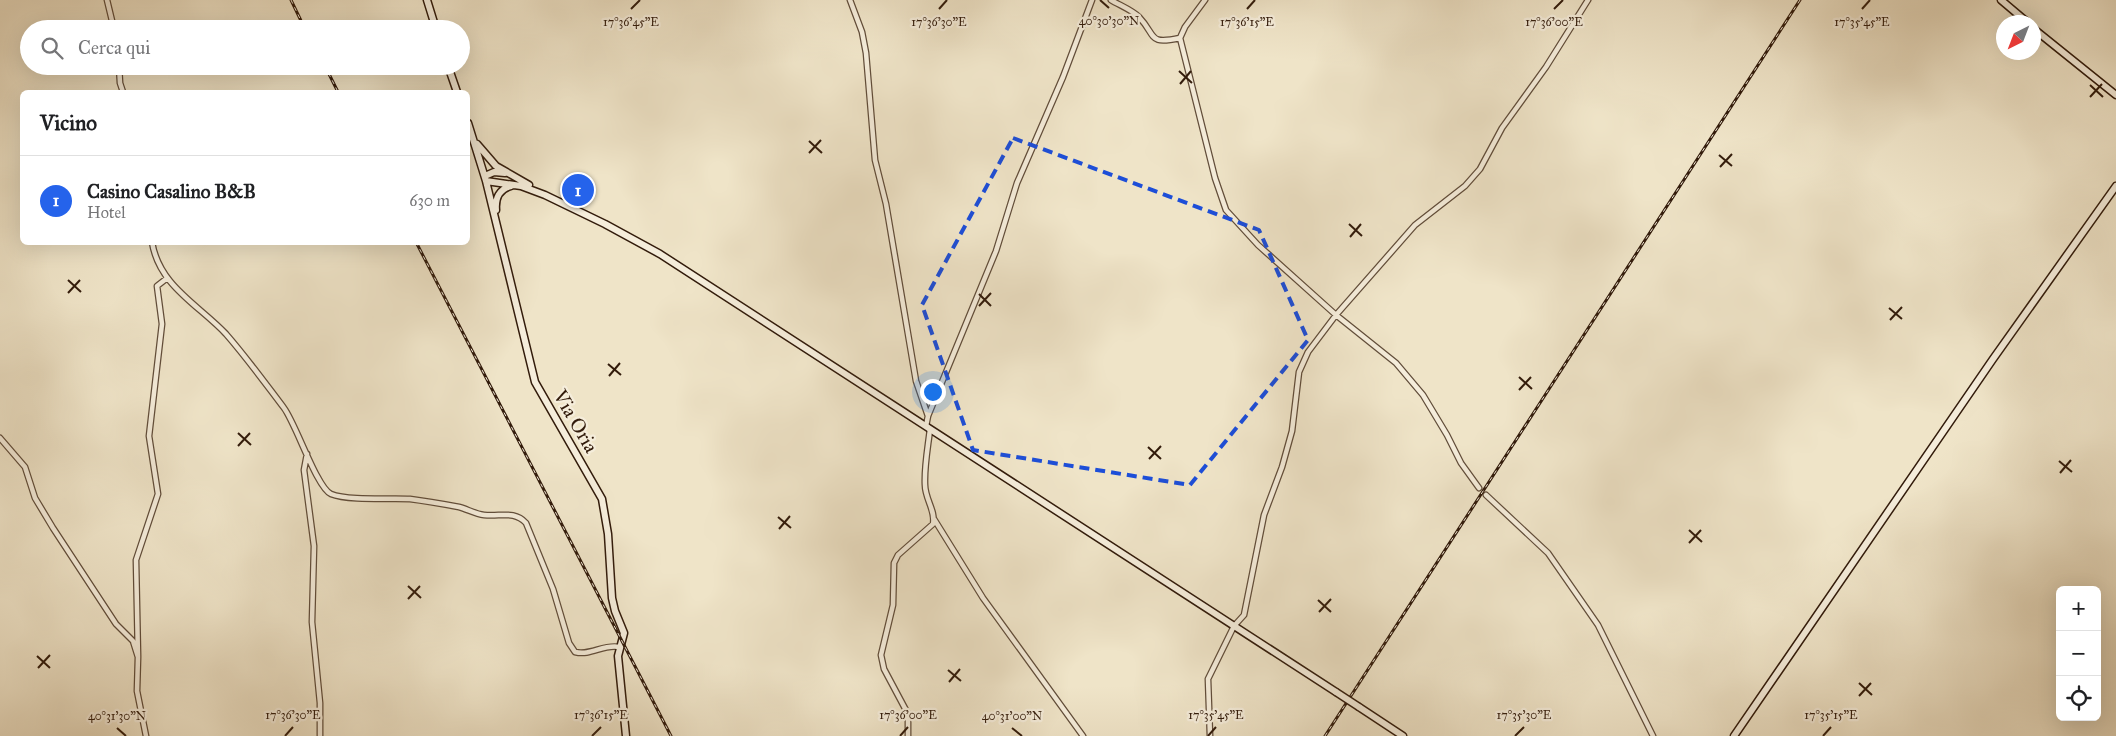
<!DOCTYPE html>
<html lang="it">
<head>
<meta charset="utf-8">
<style>
  body { margin:0; font-family:"IM FELL Great Primer",serif; background:#f6f6f6; color:#202124 }
  .controls { position:absolute; right:15px; bottom:15px; display:grid; overflow:hidden; border-radius:8px; box-shadow:0 5px 20px #0002 }
  .controls button { width:45px; height:45px; display:grid; place-items:center; padding:0; border:0; border-bottom:1px solid #e0e0e0; background:#fff; color:#202124; font:25px sans-serif }
  .compass { position:absolute; left:1996px; top:15px; width:45px; height:45px; border-radius:50%; background:#fff; box-shadow:0 5px 20px #0002; rotate:222deg }
  .you { position:absolute; left:932px; top:391px; width:18px; height:18px; margin:-12px; border:4px solid #fff; border-radius:50%; background:#1a73e8; box-shadow:0 0 0 8px #1a73e833 }
  .badge { display:grid; place-items:center; width:32px; height:32px; border-radius:50%; background:#2563eb; color:#fff; font-size:16px; font-weight:700 }
  .pin { position:absolute; translate:-50% -50%; border:2px solid #fff; box-shadow:0 1px 5px #0006 }
  .list { margin:0; padding:0; list-style:none }
  h2 { display:flex; justify-content:space-between; align-items:center; height:65px; margin:0; padding:0 20px; font-size:21px }
  h2 small { font-size:16px; font-weight:400; color:#757577 }
  .list li { display:grid; grid-template-columns:32px 1fr auto; gap:15px; align-items:center; box-sizing:border-box; height:90px; padding:0 20px; border-top:1px solid #e0e0e0 }
  .list b { display:block; font-size:19px; white-space:nowrap }
  .list p { margin:0; font-size:16px; white-space:nowrap; color:#757577 }
  .list em { font-size:16px; font-style:normal; color:#757577 }
  .icon { flex:none; width:28px; height:28px; fill:none; stroke:currentColor; stroke-width:2; stroke-linecap:round; stroke-linejoin:round }
  .map { position:relative; flex:none; width:2116px; height:736px; overflow:hidden }
  .search { position:absolute; background:#fff; box-shadow:0 5px 20px #0002; left:20px; top:20px; width:450px; height:55px; display:flex; align-items:center; gap:12px; box-sizing:border-box; padding:0 18px; border-radius:28px; color:#757577; font-size:19px }
  .panel { position:absolute; background:#fff; box-shadow:0 5px 20px #0002; left:20px; top:90px; width:450px; height:155px; border-radius:8px }
  .map>svg:first-child { display:block }
  .lines { fill:none; stroke-linecap:round; stroke-linejoin:round }
  .minor-casing { stroke:#614d3a; stroke-width:7 }
  .secondary-casing { stroke:#321b0b; stroke-width:9 }
  .minor { stroke:#f5eddb; stroke-width:4.5 }
  .secondary { stroke:#f5eddb; stroke-width:6 }
  .rail-casing { stroke:#321b0b; stroke-width:3 }
  .rail { stroke:#f5eddb; stroke-width:1; stroke-dasharray:4; stroke-linecap:butt }
  .secondary-bridge-casing { stroke:#321b0b; stroke-width:9; stroke-linecap:butt }
  .secondary-bridge { stroke:#f5eddb; stroke-width:6 }
  .marked { fill:none; stroke:#1d4ed8; stroke-width:4; stroke-dasharray:10 6; stroke-linejoin:round }
  .ticks { fill:none; stroke:#321b0b; stroke-width:2 }
  .labels { text-anchor:middle; stroke-width:4.5; stroke-linejoin:round; paint-order:stroke }
  .street-label { font-size:20px; fill:#321b0b; stroke:#f5eddb }
  .ticks-label { font-size:12px; text-anchor:middle; fill:#321b0b; stroke:#f5eddb; stroke-width:4.5; stroke-linejoin:round; paint-order:stroke }
</style>
</head>
<body>
<div class="map">
<svg width="2116" height="736" viewBox="0 0 2116 736">
  <rect width="100%" height="100%" fill="#efe4c8"/>
  <filter id="stains"><feTurbulence type="fractalNoise" baseFrequency=".004" numOctaves="4"/><feColorMatrix values="0 0 0 0 .2 0 0 0 0 .09 0 0 0 0 .02 0 0 0 .5 -.17"/></filter>
  <radialGradient id="worn" r=".72"><stop offset=".6" stop-color="#630" stop-opacity="0"/><stop offset="1" stop-color="#630" stop-opacity=".3"/></radialGradient>
  <g class="lines">
    <g class="minor-casing">
      <path id="minor" d="M107,0L114,29
        M850,0L862,32L866,53L875,160L886,204L916,381L928,416
        M1111,0C1119,5 1132,10 1139,17C1157,36 1147,45 1180,38
        M1205,0L1185,27L1180,38L1215,178L1226,210L1258,245L1336,315L1396,363L1423,395L1447,435L1461,463L1479,488
        M119,66L120,83L123,92
        M152,242C159,286 199,305 226,334C247,358 265,383 284,408C296,424 317,488 331,494C348,501 391,498 410,499C426,501 443,504 459,507C467,509 475,514 484,515C500,517 514,510 526,523L553,589L569,643L575,652C591,656 603,644 619,647
        M926,426L928,416L996,251L1017,183L1063,77L1092,0
        M0,438L25,467L35,498L53,528L116,624L133,641L138,657L137,691L146,736
        M307,454L304,470L314,546L312,622L320,703V736
        M1486,495L1548,553L1598,625L1653,736
        M934,519L983,598L1083,736
        M138,657L136,560L158,494L149,436L162,324L157,286L166,279
        M908,736V714L884,669L881,655L893,605L894,563L898,555L933,524C936,511 925,499 925,485C924,467 928,447 930,429
        M1210,736L1208,679L1234,626L1244,615L1264,515L1282,467L1292,431L1299,372L1308,352L1336,315L1415,225L1465,186L1480,169L1502,128L1546,67L1588,0"/>
    </g>
    <g class="secondary-casing">
      <path id="secondary" d="M427,0L436,29
        M2001,0L2027,22
        M2034,29L2116,95
        M448,66L457,92
        M468,123L486,181L535,382L602,499L608,534L612,598L615,611L624,633L618,656L626,736
        M477,144L496,166L529,185
        M485,176L494,172L505,173
        M486,181L521,186L545,195L605,224L660,254L1336,692
        M496,210C495,199 499,189 511,186
        M1359,707L1403,736
        M1734,736L1993,359L2116,186"/>
    </g>
    <use href="#minor" class="minor"/>
    <use href="#secondary" class="secondary"/>
    <g class="rail-casing">
      <path id="rail" d="M291,0L305,29
        M325,66L338,92
        M416,242L671,736
        M1325,736L1800,0"/>
    </g>
    <use href="#rail" class="rail"/>
    <g class="secondary-bridge-casing">
      <path id="secondary-bridge" d="M1336,692L1359,707"/>
    </g>
    <use href="#secondary-bridge" class="secondary-bridge"/>
  </g>
  <path class="marked" d="M1013,138L1259,230L1308,340L1190,485L973,450L922,305Z"/>
  <path class="ticks" d="M1100,0L1109,8M631,9L640,0M939,9L947,0M1247,9L1255,0M1554,9L1563,0M1862,9L1870,0M1179,71L1192,83M1180,84L1191,71M2090,85L2103,97M2090,97L2102,84M809,141L822,153M809,153L821,140M1719,155L1732,166M1720,167L1732,154M1349,224L1362,236M1350,237L1361,224M68,280L81,292M68,293L80,280M979,294L991,306M979,306L991,293M1889,308L1902,319M1890,320L1902,307M608,364L621,375M609,376L620,363M1519,377L1532,389M1519,390L1531,377M238,433L251,445M238,446L250,433M1148,447L1161,459M1149,459L1161,446M2059,461L2072,472M2060,473L2071,460M778,517L791,528M779,529L790,516M1689,530L1702,542M1689,543L1701,530M408,586L421,598M408,599L420,586M1318,600L1331,612M1319,612L1331,599M37,656L50,668M38,668L50,655M948,670L961,681M949,682L960,669M1859,683L1872,695M1859,696L1871,683M117,728L126,736M1012,728L1022,736M285,736L293,727M592,736L601,727M900,736L908,727M1208,736L1216,727M1515,736L1524,727M1823,736L1831,727"/>
  <g class="labels">
    <g class="street-label">
      <text transform="translate(576 421) rotate(60)" y="7">Via Oria</text>
    </g>
  </g>
  <g class="ticks-label">
    <text x="1109" y="25">40°30'30"N</text>
    <text x="631" y="26">17°36'45"E</text>
    <text x="939" y="26">17°36'30"E</text>
    <text x="1247" y="26">17°36'15"E</text>
    <text x="1554" y="26">17°36'00"E</text>
    <text x="1862" y="26">17°35'45"E</text>
    <text x="293" y="719">17°36'30"E</text>
    <text x="601" y="719">17°36'15"E</text>
    <text x="908" y="719">17°36'00"E</text>
    <text x="1216" y="719">17°35'45"E</text>
    <text x="1524" y="719">17°35'30"E</text>
    <text x="1831" y="719">17°35'15"E</text>
    <text x="117" y="720">40°31'30"N</text>
    <text x="1012" y="720">40°31'00"N</text>
  </g>
  <rect width="100%" height="100%" filter="url(#stains)"/>
  <rect width="100%" height="100%" fill="url(#worn)"/>
</svg>
<div class="controls">
<button>+</button>
<button>−</button>
<button><svg class="icon" aria-label="locate" viewBox="0 0 24 24"><circle cx="12" cy="12" r="6"/><path d="M12 2v4M12 18v4M2 12h4M18 12h4"/></svg></button>
</div>
<svg class="compass" viewBox="-18 -18 36 36"><path d="M0-13l5 13h-10z" fill="#e53935"/><path d="M0 13l5-13h-10z" fill="#757577"/></svg>
<div class="you"></div>
<div class="pin badge" style="left:578px;top:190px">1</div>
<div class="search"><svg class="icon" aria-label="search" viewBox="0 0 24 24"><circle cx="10" cy="10" r="6"/><path d="M15 15l6 6"/></svg>Cerca qui</div>
<section class="panel">
<h2>Vicino<small></small></h2>
<ul class="list">
<li><span class="badge">1</span><div><b>Casino Casalino B&amp;B</b><p>Hotel</p></div><em>630 m</em></li>
</ul>
</section>
</div>
</body>
</html>
